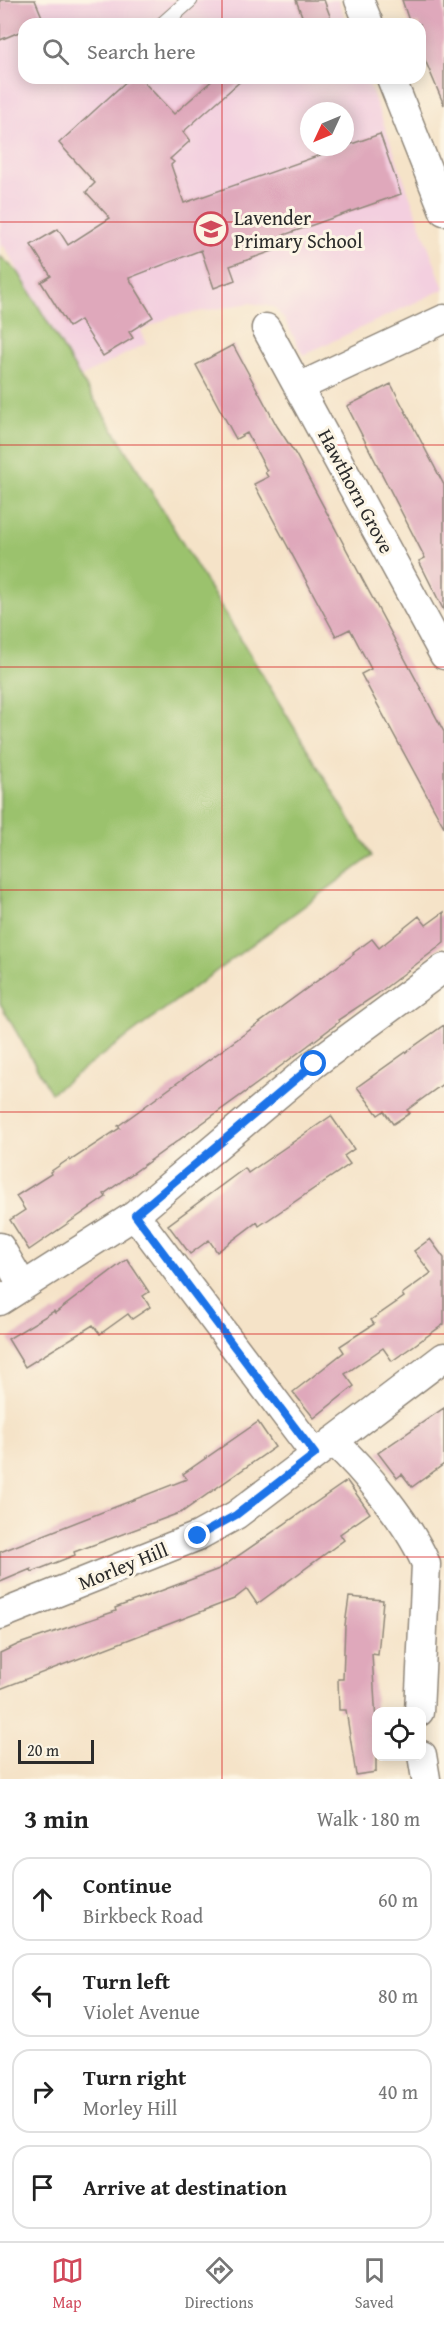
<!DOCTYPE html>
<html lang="en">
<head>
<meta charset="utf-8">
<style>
  body { margin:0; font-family:"Gentium Book Plus",serif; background:#f2f2f2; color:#222 }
  .controls { position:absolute; right:18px; bottom:18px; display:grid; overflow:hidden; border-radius:12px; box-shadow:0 3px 15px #0003 }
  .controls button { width:54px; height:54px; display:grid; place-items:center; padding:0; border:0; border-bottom:2px solid #e0e0e0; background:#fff; color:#222; font:30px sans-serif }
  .compass { position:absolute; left:300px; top:102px; width:54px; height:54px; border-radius:50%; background:#fff; box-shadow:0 3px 15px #0003; rotate:226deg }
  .scale { position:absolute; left:18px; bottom:15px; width:76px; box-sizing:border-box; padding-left:6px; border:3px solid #2b2b2b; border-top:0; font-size:16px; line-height:21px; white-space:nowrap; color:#2b2b2b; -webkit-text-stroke:4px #fcf5e5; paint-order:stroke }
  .stop { position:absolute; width:18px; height:18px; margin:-14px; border:4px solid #1a73e8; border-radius:50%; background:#fff }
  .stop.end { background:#1a73e8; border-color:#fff; box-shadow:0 2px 6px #0008 }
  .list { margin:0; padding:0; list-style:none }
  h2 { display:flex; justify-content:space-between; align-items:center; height:78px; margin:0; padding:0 24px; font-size:26px }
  h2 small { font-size:20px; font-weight:400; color:#767676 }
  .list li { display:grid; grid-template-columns:39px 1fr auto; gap:18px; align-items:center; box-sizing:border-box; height:84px; margin:0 12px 12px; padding:0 12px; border:2px solid #e0e0e0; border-radius:18px }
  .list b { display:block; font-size:22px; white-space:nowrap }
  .list p { margin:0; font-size:20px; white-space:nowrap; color:#767676 }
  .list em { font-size:20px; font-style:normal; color:#767676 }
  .icon { flex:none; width:33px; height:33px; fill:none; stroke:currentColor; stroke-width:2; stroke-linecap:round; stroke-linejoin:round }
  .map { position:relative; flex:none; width:444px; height:1779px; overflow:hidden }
  .search { position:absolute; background:#fff; box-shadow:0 3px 15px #0003; left:18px; right:18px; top:18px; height:66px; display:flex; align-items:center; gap:15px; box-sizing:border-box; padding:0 21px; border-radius:18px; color:#767676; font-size:22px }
  .sheet { height:462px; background:#fff }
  nav { display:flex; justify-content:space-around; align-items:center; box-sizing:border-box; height:84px; border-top:2px solid #e0e0e0; background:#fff; font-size:16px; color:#767676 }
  nav a { display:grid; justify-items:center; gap:3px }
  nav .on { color:#d1495b }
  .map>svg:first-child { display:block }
  .built { fill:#f3cfdf; fill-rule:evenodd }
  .green { fill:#9bc26d; stroke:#63764c; stroke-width:1.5 }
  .building { fill:#dfa8bb }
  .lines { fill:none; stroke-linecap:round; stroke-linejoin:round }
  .lane-casing { stroke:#90877a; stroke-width:17 }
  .street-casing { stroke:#90877a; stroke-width:31 }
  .lane { stroke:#fff; stroke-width:15 }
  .street { stroke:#fff; stroke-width:28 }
  .route { stroke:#1a73e8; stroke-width:8 }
  .grid { fill:none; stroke:#d62828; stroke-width:1.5; stroke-opacity:0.55 }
  .labels { text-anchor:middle; stroke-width:6; stroke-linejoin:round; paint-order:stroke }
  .poi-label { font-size:20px; fill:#2b2b2b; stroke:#fcf5e5; text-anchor:start }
  .street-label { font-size:20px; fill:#2b2b2b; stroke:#fcf5e5 }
</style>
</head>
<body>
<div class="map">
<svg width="444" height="1779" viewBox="0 0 444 1779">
  <rect width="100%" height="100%" fill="#fcf5e5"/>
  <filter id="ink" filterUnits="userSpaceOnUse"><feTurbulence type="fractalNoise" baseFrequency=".0167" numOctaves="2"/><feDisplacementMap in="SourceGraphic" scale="12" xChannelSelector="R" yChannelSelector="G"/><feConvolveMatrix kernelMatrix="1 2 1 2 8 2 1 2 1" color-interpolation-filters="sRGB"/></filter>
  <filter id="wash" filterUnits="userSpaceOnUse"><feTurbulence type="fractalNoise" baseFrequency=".008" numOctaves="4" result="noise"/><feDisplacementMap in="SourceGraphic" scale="24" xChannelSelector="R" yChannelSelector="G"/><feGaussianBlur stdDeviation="1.35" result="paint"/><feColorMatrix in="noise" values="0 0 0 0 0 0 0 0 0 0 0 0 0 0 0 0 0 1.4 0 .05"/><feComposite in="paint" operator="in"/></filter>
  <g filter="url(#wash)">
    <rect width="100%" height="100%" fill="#f5e3c8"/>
    <path class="built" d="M0,0H338L347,24H24V78H367L444,289L303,355L285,320L274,307L250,303L170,317L141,331L147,343L81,377L2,243L0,250ZM309,111H345V147H309Z"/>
    <path class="green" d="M0,256L19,273L81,379L122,443L372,856L51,1093L0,1003Z"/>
    <g id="blocks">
      <path class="building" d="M0,0H35L45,24H24V30L0,40Z
        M296,0H324L333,24H305Z
        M402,0H444V105L420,48V24H410Z
        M130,78H140L174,114L215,78H244L183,132L190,141L170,159L174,162L171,165L184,203L380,134L401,194L281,236L284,247L230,266L235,280L214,288L201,250L129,278L153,317L129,332L133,338L103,356L80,320L69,327L41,282L51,276L31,245L58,229L68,245L110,218L86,192L95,183L59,143Z
        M233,345L277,426L296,455L444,732V827L361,674L371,669L350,629L336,636L254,484L268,477L265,472L267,471L247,433L236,439L196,365Z
        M391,384L444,485V611L419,561L425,558L347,406Z
        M444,912V943L376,995L338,1020L339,1022L269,1075L104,1194L106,1197L29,1250L10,1220L25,1210L16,1196L51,1174L50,1172L69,1159L70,1161L120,1128L118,1126L354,954L353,953L372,939L379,948L419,916L426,925Z
        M444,1025V1083L407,1110L410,1113L393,1124L384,1111L378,1115L357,1087Z
        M331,1116L354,1149L344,1156L350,1164L259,1226L257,1222L217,1252L209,1240L190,1254L168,1225L245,1168L248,1173Z
        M430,1239L444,1258V1324L392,1361L383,1348L345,1374L354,1386L314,1418L293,1392L344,1352L340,1346L374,1324L371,1320L404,1297L402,1294L431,1273L414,1251Z
        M127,1259L149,1292L143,1296L150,1307L132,1319L128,1314L100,1334L93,1325L25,1367L8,1339L54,1311L55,1313Z
        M444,1408V1464L412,1487L402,1474L397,1478L378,1453Z
        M258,1422L275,1447L182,1512L74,1552L75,1555L32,1572L31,1569L0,1582V1552L187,1479L183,1474Z
        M347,1481L370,1513L340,1534L344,1540L257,1604L247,1589L234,1599L0,1689V1653L19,1644L116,1611L115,1608L219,1569Z
        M349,1597L383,1600L378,1655L372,1654L376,1722V1772L356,1775L346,1710H339L338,1679H343L345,1625Z"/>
    </g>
  </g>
  <g filter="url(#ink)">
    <use href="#blocks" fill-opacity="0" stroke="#90877a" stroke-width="1.5"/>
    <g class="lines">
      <g class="lane-casing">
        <path id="lane" d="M163,24L190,0"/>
      </g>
      <g class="street-casing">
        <path id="street" d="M359,0L369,24
          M391,78L444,211
          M266,328L444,655
          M299,387L444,319
          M135,1215L315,1454
          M0,1247L23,1286
          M0,1301L135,1215L314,1064L444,968
          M333,1441C364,1469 410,1525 426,1564L419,1712
          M0,1615L198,1536L236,1515L444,1357
          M422,1755L426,1779"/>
      </g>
      <use href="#lane" class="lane"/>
      <use href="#street" class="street"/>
    </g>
  </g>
  <g class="lines" filter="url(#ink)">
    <path class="route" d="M198,1536L236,1515L315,1454L135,1215L314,1064"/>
  </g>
  <path class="grid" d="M222,0V24M222,78V1779M0,222H444M0,445H444M0,667H444M0,890H444M0,1112H444M0,1334H444M0,1557H444"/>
  <defs>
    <g id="school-ring" transform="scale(1.725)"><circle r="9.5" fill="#fcf5e5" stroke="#d1495b" stroke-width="1.5"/><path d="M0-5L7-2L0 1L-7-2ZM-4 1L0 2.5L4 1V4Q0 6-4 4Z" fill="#d1495b"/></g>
  </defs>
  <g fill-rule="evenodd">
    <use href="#school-ring" x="211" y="229"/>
  </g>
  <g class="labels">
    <g class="poi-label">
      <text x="234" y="225">Lavender<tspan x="234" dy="23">Primary School</tspan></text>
    </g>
    <g class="street-label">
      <text transform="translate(356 491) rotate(62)" y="7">Hawthorn Grove</text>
      <text transform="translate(123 1566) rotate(-22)" y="7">Morley Hill</text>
    </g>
  </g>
</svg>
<div class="controls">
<button><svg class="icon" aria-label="locate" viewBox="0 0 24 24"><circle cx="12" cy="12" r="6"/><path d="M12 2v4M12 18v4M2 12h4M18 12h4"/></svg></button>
</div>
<svg class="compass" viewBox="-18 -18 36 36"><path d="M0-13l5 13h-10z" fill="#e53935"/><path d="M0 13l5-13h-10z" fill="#767676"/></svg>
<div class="scale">20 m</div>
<div class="stop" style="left:314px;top:1064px"></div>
<div class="stop end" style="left:198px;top:1536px"></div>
<div class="search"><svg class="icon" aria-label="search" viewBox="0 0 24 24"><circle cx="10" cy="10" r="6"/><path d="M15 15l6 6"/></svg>Search here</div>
</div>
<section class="sheet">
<h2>3 min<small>Walk · 180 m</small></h2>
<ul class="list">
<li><svg class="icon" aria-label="ahead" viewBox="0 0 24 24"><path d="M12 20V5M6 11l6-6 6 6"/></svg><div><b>Continue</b><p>Birkbeck Road</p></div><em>60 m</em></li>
<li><svg class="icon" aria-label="left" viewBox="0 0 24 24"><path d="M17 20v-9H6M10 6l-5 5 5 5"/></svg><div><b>Turn left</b><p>Violet Avenue</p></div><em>80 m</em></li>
<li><svg class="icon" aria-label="right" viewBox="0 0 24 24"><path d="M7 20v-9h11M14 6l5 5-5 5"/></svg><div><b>Turn right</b><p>Morley Hill</p></div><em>40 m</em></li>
<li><svg class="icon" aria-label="arrive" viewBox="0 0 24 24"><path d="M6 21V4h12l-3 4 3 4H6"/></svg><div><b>Arrive at destination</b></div></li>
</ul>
</section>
<nav>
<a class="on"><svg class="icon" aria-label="map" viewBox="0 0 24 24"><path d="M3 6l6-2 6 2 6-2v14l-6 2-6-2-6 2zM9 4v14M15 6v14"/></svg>Map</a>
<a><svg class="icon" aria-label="directions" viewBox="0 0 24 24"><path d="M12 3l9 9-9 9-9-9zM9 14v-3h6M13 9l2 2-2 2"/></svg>Directions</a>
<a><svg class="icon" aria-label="saved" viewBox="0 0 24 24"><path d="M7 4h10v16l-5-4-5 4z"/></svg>Saved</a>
</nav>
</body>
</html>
